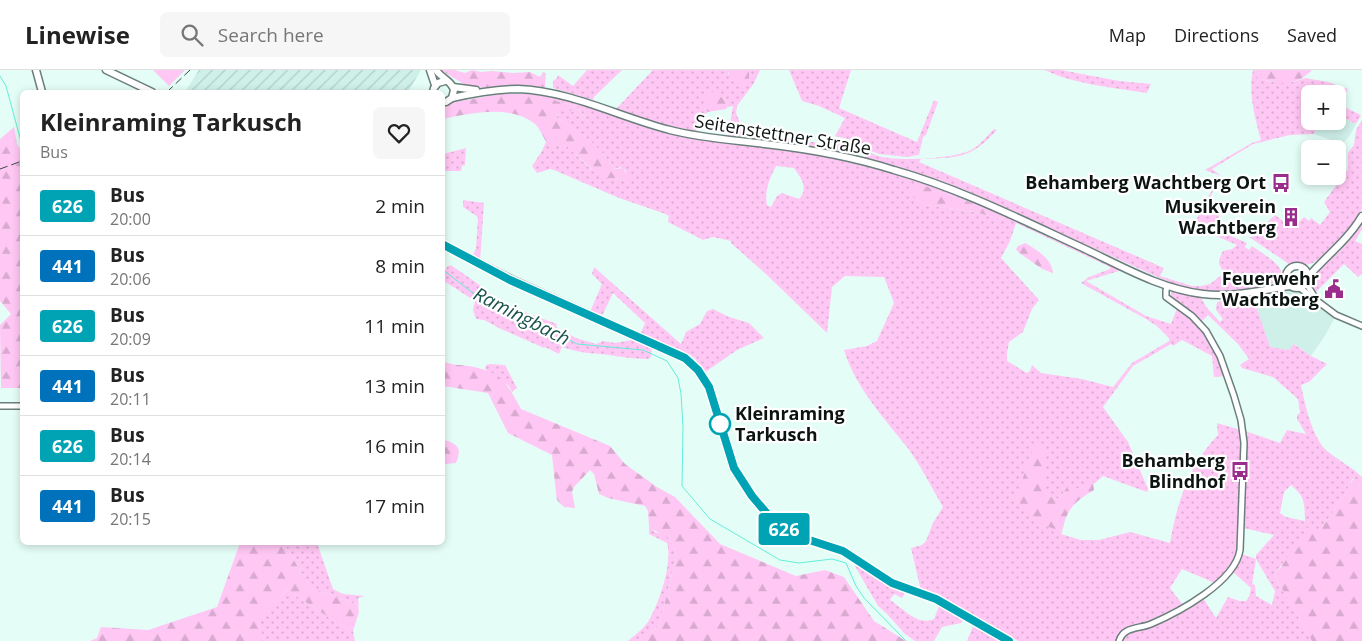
<!DOCTYPE html>
<meta charset="utf-8">
<style>
:root{--surface:#fff;--page:#f6f6f6;--text:#222;--muted:#767676;--line:#e0e0e0}
body{margin:0;font-family:"Open Sans",sans-serif;background:var(--page);color:var(--text);height:100vh;display:flex;flex-direction:column;font-size:19px;white-space:nowrap}
*{box-sizing:border-box;margin:0}
p{font-size:16px;color:var(--muted)}
.icon{flex:none;width:28px;height:28px;fill:none;stroke:currentColor;stroke-width:2;stroke-linecap:round;stroke-linejoin:round}
.map{position:relative;flex:1;overflow:hidden}
.drawer{position:absolute;left:20px;top:20px;width:425px;height:455px;display:flex;flex-direction:column;background:var(--surface);border-radius:8px;box-shadow:0 2px 8px #0003}
.drawer>*{flex:none}
.badge{padding:0 10px;border-radius:4px;font-size:18px;line-height:32px}
.controls{position:absolute;left:1301px;top:15px;display:grid;gap:10px}
.controls a{display:grid;place-items:center;width:45px;height:45px;border-radius:8px;background:var(--surface);box-shadow:0 2px 8px #0003;font-size:25px}
.map>.badge{position:absolute;translate:-50% -50%;box-shadow:0 0 0 2px #fff}
.round{display:grid;place-items:center;flex:none;width:52px;height:52px;border-radius:8px;background:var(--page)}
.head{display:flex;align-items:center;justify-content:space-between;height:85px;padding:0 20px}
h1{font-size:24px;font-weight:700;line-height:38px}
ul{padding:0;list-style:none}
li{display:flex;align-items:center;gap:15px;height:60px;padding:0 20px;border-top:1px solid var(--line)}
li div{flex:1}
li b{display:block;font-size:19px}
li em{font-style:normal}
li .badge{min-width:55px;font-weight:700;text-align:center}
header{display:flex;align-items:center;gap:30px;box-sizing:border-box;height:70px;padding:0 25px;background:var(--surface);border-bottom:1px solid var(--line)}
header strong{font-size:24px}
nav{display:flex;gap:28px;margin-inline-start:auto;font-size:18px}
.search{width:350px;height:45px;background:var(--page);display:flex;align-items:center;gap:12px;box-sizing:border-box;padding:0 18px;border-radius:8px;color:var(--muted);font-size:19px}
.map>svg:first-child{display:block}
.built{fill:#cff0e9}
.industrial{fill:url(#industrial-furrows)}
.green{fill:url(#green-dots);fill-rule:evenodd}
.forest{fill:url(#forest-firs)}
.pitch{fill:#ffc7f4}
.lines{fill:none;stroke-linecap:round;stroke-linejoin:round}
.stream{stroke:#62efd8;stroke-width:1}
.minor-casing{stroke:#6a7f7b;stroke-width:8}
.major-casing{stroke:#6a7f7b;stroke-width:9}
.minor{stroke:#fff;stroke-width:5}
.major{stroke:#fff;stroke-width:6}
.rail{stroke:#3c4845;stroke-width:1;stroke-dasharray:8 4;stroke-linecap:butt}
.line-casing{stroke:#fff;stroke-width:11}
.line{stroke:#00a3b4;stroke-width:8}
.stop-dot{fill:#fff;stroke:#00a3b4;stroke-width:2.5}
.labels{text-anchor:middle;stroke-width:4.5;stroke-linejoin:round;paint-order:stroke}
.street-label{font-size:18px;fill:#0c1412;stroke:#fff}
.poi-label{font-size:18px;font-weight:bold;fill:#0c1412;stroke:#fff;text-anchor:end}
.stop-label{font-size:18px;font-weight:bold;fill:#0c1412;stroke:#fff;text-anchor:start}
.water-label{font-size:19px;font-style:italic;fill:#17534a;stroke:#fff}
</style>
<header>
<strong>Linewise</strong>
<div class="search"><svg class="icon" aria-label="search" viewBox="0 0 24 24"><circle cx="10" cy="10" r="6"/><path d="M15 15l6 6"/></svg>Search here</div>
<nav><a>Map</a><a>Directions</a><a>Saved</a></nav>
</header>
<div class="map">
<svg width="1362" height="571" viewBox="0 0 1362 571">
<defs>
<pattern id="industrial-furrows" width="10" height="10" patternUnits="userSpaceOnUse" patternTransform="scale(1.25)"><rect width="10" height="10" fill="#cff0e9"/><path d="M-1 1l2-2M0 10L10 0M9 11l2-2" fill="none" stroke="#b1cdc7"/></pattern>
<pattern id="green-dots" width="8" height="8" patternUnits="userSpaceOnUse" patternTransform="scale(1.25)"><rect width="8" height="8" fill="#ffc7f4"/><path d="M2 2h.1M6 6h.1" fill="none" stroke="#d9aad0" stroke-width="1.8" stroke-linecap="round"/></pattern>
<pattern id="forest-firs" width="22" height="20" patternUnits="userSpaceOnUse" patternTransform="scale(1.25)"><rect width="22" height="20" fill="#ffc7f4"/><path d="M5 1l3.5 6h-7zM16 11l3.5 6h-7z" fill="#d9aad0"/></pattern>
</defs>
<rect width="100%" height="100%" fill="#e5fdf7"/>
<g class="built">
<path d="M1338 45 1356 54 1349 67 1338 78 1331 70 1314 64 1321 51H1338Z"/>
<path d="M1287 219 1302 222 1325 242 1335 247 1326 264 1311 286 1295 274 1289 280 1269 277 1256 236 1246 235 1245 228Z"/>
</g>
<path class="industrial" d="M199 0H421L408 22H185Z"/>
<g class="green">
<path d="M587 0H622L594 27 593 30 553 18V11L557 8 558 5 573 16Z"/>
<path d="M653 0H728V4L749 9V0H760L754 13 737 36 736 43 740 53 754 62 830 75 834 73 833 69 847 76 850 82 848 84 792 73 728 65 733 36 728 37C728 28 718 26 712 22L704 38 708 42 703 45 696 61 660 54 616 39Z"/>
<path d="M789 0H851L839 38 917 72 934 30 938 32 926 65 923 67 919 85 907 87 879 84 869 80 856 71 835 66 845 48 819 36 802 31Z"/>
<path d="M1045 0H1061L1119 11 1151 14 1147 23C1116 18 1072 14 1045 0Z"/>
<path d="M1253 0H1259L1258 8 1271 12H1293L1305 8 1328 12 1348 19 1340 35 1361 45 1356 54 1338 45V24H1310V51H1321L1314 64 1290 65 1253 74 1212 99 1221 106 1205 100 1252 73 1261 70C1255 48 1248 24 1253 0Z"/>
<path d="M549 27C594 34 635 57 679 66 720 74 762 76 803 83 872 95 931 113 994 141L937 120 908 124 925 135 975 142 1001 149 1004 147 1002 144 1120 199 1119 201 1086 211 1146 246 1171 254 1177 238 1178 237C1202 254 1215 279 1226 306L1214 307 1212 286 1182 270 1173 276 1171 274 1133 296 1103 337 1128 372 1148 419 1147 422 1103 406 1094 414 1093 412 1077 420 1067 417 1062 425 1057 429 1049 426 1044 421 1043 399 1016 428 1059 461 1063 459 1061 464 1081 470H1099L1130 462 1170 473C1177 433 1189 395 1218 365L1217 353 1241 360 1238 482 1227 501 1215 513 1182 499 1170 518 1183 535C1173 540 1163 547 1152 552 1138 557 1122 554 1116 571H1018L938 525 921 521 911 478 922 475 926 471 933 453 943 437C932 418 921 396 907 377 883 347 856 318 844 280L867 276 877 271 894 233 884 207 845 206 832 217 827 263 767 205 731 173V171L713 167 703 170 668 152 669 146 663 143 619 128 554 100 550 99 537 103 532 96 542 81 546 72 568 77 591 99 608 108H615L623 110 628 114 625 100 620 97 614 99C601 76 578 61 556 47L558 37C569 38 576 43 584 50L585 47 576 36 556 31ZM776 96 794 98C801 108 809 118 799 129L782 123 777 126 771 137 767 135C764 120 770 108 776 96ZM1016 153 1110 197V199L1089 207 1081 213 1146 249 1157 256 1169 268V271L1132 293 1113 317 1082 309 1041 303 1032 295 1030 301 1027 303 1007 291V283L1009 272 1023 262 1032 239 1039 230 1001 188 1010 171Z"/>
<path d="M1362 50V139L1349 160 1333 178 1313 193 1306 195 1289 194 1249 167H1252L1275 145 1293 158 1304 147 1309 151 1311 148 1320 155 1330 142 1324 132 1348 99V83L1354 75 1356 60Z"/>
<path d="M994 59 997 60C969 90 959 87 921 89L919 92 1164 198 1160 206 1192 216H1201L1210 214 1224 203C1218 192 1217 193 1223 181L1232 179 1237 175 1193 156 1213 118 1214 119 1208 132 1223 139 1213 158 1247 173 1245 177 1249 180 1252 176C1259 181 1279 193 1281 201 1286 223 1212 222 1200 220 1191 219 1182 216 1173 214L967 121 939 110 865 88 854 76C861 76 872 85 882 87 901 91 954 89 971 80 980 75 987 66 994 59Z"/>
<path d="M466 78 465 95 462 96 461 101H443V84Z"/>
<path d="M463 130 484 133 480 192 473 185 476 178 478 147 463 137Z"/>
<path d="M1362 153V159L1355 171 1362 174V204L1358 207 1344 194 1315 223 1311 216 1312 205 1341 180Z"/>
<path d="M451 195 481 216 501 233 557 254 556 257 576 268 596 274 603 271 615 273 632 270 634 267 652 276 651 287 648 289C632 289 617 286 601 284 585 283 578 282 562 277L559 284 545 277 544 278 501 259 484 250 476 249 473 240 475 231 444 211 443 206 447 197Z"/>
<path d="M594 197 681 274 686 262 700 254 707 241 713 239 729 247 749 253 764 268 737 280 704 303 695 288 679 279 640 265 645 253 613 223 601 248 590 242 602 214 592 204Z"/>
<path d="M1172 222 1201 228 1207 238 1220 252 1223 249 1216 240 1217 232 1221 231 1256 236 1270 277 1289 280 1294 274 1311 286 1327 294 1309 312 1301 315C1305 335 1312 367 1327 381 1338 390 1352 397 1362 407 1352 405 1349 413 1347 422L1321 459 1305 465 1276 502V508L1312 571H1123L1129 562 1149 558 1203 528 1216 548 1228 527 1240 531H1246L1249 527 1251 518 1233 502 1242 484 1256 489V485L1274 465 1243 458 1245 361 1280 373 1287 360 1306 364 1297 349V345L1300 343 1298 329 1273 307 1242 298 1240 295 1249 289 1238 274 1208 245 1201 252 1193 244 1172 228 1170 226ZM1291 415C1306 428 1304 432 1305 451L1286 447 1280 443 1284 422ZM1256 489 1275 521 1272 535 1256 526 1255 515 1252 514Z"/>
<path d="M490 294 505 295 517 318 512 322 509 316 485 299 486 295Z"/>
<path d="M649 455 655 462 666 465 670 469 677 484 659 556 638 571H628C635 565 642 560 648 552 659 534 673 493 667 473L649 464Z"/>
<path d="M292 473H317L333 519 343 524 365 526 358 528 359 538 358 535 310 517 286 477Z"/>
<path d="M823 476 834 479 906 521 902 528 894 524 890 530C904 539 917 556 934 549L940 534 964 548 961 553 942 557 934 571H915L905 564 886 543 878 536 852 491 841 485 820 477Z"/>
<path d="M287 520 350 561H353L355 571H264L257 549Z"/>
<path d="M974 554 1003 571H967Z"/>
</g>
<g class="forest">
<path d="M441 0H454L465 3 472 0 481 2 492 1 513 3 530 2 540 7 543 2 546 3 545 17 515 16 470 18Z"/>
<path d="M728 0H749V9L746 15C735 16 729 11 728 0Z"/>
<path d="M1259 0H1312C1296 17 1278 14 1257 8Z"/>
<path d="M709 22C717 23 728 29 728 37L726 39 708 42 704 38 703 26Z"/>
<path d="M501 24H530L549 27 556 31 576 36 586 49 584 50C576 43 569 38 558 38L556 47C578 61 601 76 614 99L623 98 626 104 633 109 631 113 628 114 623 110 615 108H608L596 103 568 77 548 74C543 68 541 60 535 54 509 34 471 43 443 49L442 34Z"/>
<path d="M14 57 17 74 22 82V318H1L0 255 11 244 0 231V69Z"/>
<path d="M914 114 937 120 994 141 1004 147 1001 149 975 142 925 135 908 124 910 116Z"/>
<path d="M1025 173C1036 179 1052 189 1053 203L1042 199 1018 182 1016 179 1018 176Z"/>
<path d="M443 291C450 295 461 295 469 296 503 302 506 312 521 339L610 376 625 394 657 417 675 427 720 474 796 506 825 500 844 507 874 551 906 571H638L659 556 677 484 670 469 652 459 649 455 648 441 645 436 608 428 599 424 594 404 590 400 574 417 572 422 575 438 564 437 557 430 556 423 552 385 508 363 488 323 443 316V319Z"/>
<path d="M442 366 444 370C459 374 462 379 456 393L445 394 443 397Z"/>
<path d="M1035 373 1044 375V421L1049 426 1057 429 1062 425 1067 417C1079 418 1080 422 1089 411L1093 412 1094 420C1076 431 1067 438 1063 459L1059 461C1037 452 1030 448 1016 428Z"/>
<path d="M1357 406 1362 407V571H1312L1276 508V502L1281 497 1300 468 1305 465 1304 461 1306 458 1314 456 1319 460 1321 459 1347 422 1349 414Z"/>
<path d="M240 473H292L286 477 310 517 358 535 359 542 353 561H350L287 520 257 549 264 571H90L97 568 101 557 148 560 217 537Z"/>
</g>
<path class="pitch" d="M153 0H185L169 16Z"/>
<g class="lines">
<g class="stream">
<path d="M0 6 6 16 22 75"/>
<path d="M442 199 474 224 504 241 533 251 577 274 643 280 667 291 678 308 681 324 683 357 682 416 710 449 780 490 799 493 832 489 846 493 856 516 864 528 906 571"/>
</g>
<g class="minor-casing">
<g id="minor">
<path d="M1306 213 1314 226"/>
<path d="M1300 218 1336 245 1362 256"/>
<path d="M0 336H22"/>
<path d="M1119 571C1124 556 1139 559 1151 554 1179 542 1235 512 1240 480L1244 373 1241 350 1234 326 1220 286 1206 261 1192 246 1166 227V221L1167 216"/>
</g>
</g>
<g class="major-casing">
<g id="major">
<path d="M36 0 42 22"/>
<path d="M106 0 152 22"/>
<path d="M430 0 435 15"/>
<path d="M436 0C441 8 452 11 454 20L452 28 446 32H442"/>
<path d="M453 17 476 20"/>
<path d="M433 22 434 18 438 13 445 11"/>
<path d="M452 28C474 23 495 19 518 19 571 21 619 47 670 60 701 68 733 70 765 74 809 79 853 87 894 100 961 119 1022 150 1085 179 1123 197 1161 219 1203 224 1233 228 1261 220 1290 216"/>
<path d="M442 174 511 209 685 288 698 300 709 317 734 398 752 426 775 453 797 466 843 481 892 513 936 529 1009 571"/>
<circle cx="1297" cy="207" r="11"/>
<path d="M1308 207C1326 186 1348 170 1362 146"/>
</g>
</g>
<use href="#minor" class="minor"/>
<use href="#major" class="major"/>
<g class="rail">
<path d="M167 22 190 0"/>
<path d="M0 99 22 91"/>
</g>
</g>
<g class="lines">
<g class="line-casing">
<path id="line" d="M442 174 510 210 685 288 698 300 709 317 734 398 752 426 775 453 797 466 843 481 892 513 936 529 1009 571"/>
</g>
<use href="#line" class="line"/>
</g>
<defs>
<g id="bus-bare" transform="scale(1.5)"><path d="M-5-6H5V4H4V6H2V4H-2V6H-4V4H-5ZM-3.5-4V0h7V-4ZM-3.5 1.2v1.5H-2V1.2ZM2 1.2v1.5H3.5V1.2Z" fill="#9a2c8c" stroke="#fff" stroke-width="2.5" paint-order="stroke"/></g>
<g id="building-bare" transform="scale(1.5)"><path d="M-4-6H4V6H1V3H-1V6H-4ZM-2.5-4.3h1.7v1.8h-1.7ZM.8-4.3h1.7v1.8H.8ZM-2.5-1h1.7V.8h-1.7ZM.8-1h1.7V.8H.8Z" fill="#9a2c8c" stroke="#fff" stroke-width="2.5" paint-order="stroke"/></g>
<g id="civic-bare" transform="scale(1.5)"><path d="M-.6-6.5H3V-4.5H.6V-3L4-1V1h2V6H-6V1h2V-1L-.6-3ZM-1.2 2.5V6h2.4V2.5Z" fill="#9a2c8c" stroke="#fff" stroke-width="2.5" paint-order="stroke"/></g>
</defs>
<g fill-rule="evenodd">
<use href="#bus-bare" x="1281" y="113"/>
<use href="#building-bare" x="1291" y="147"/>
<use href="#civic-bare" x="1334" y="219"/>
<use href="#bus-bare" x="1240" y="401"/>
</g>
<circle class="stop-dot" cx="720" cy="354" r="10"/>
<g class="labels">
<g class="street-label">
<text transform="translate(783 65) rotate(9)" y="6">Seitenstettner Straße</text>
</g>
<g class="poi-label">
<text x="1266" y="119">Behamberg Wachtberg Ort</text>
<text x="1276" y="143">Musikverein<tspan x="1276" dy="21">Wachtberg</tspan></text>
<text x="1319" y="215">Feuerwehr<tspan x="1319" dy="21">Wachtberg</tspan></text>
<text x="1225" y="397">Behamberg<tspan x="1225" dy="21">Blindhof</tspan></text>
</g>
<g class="stop-label">
<text x="735" y="350">Kleinraming<tspan x="735" dy="21">Tarkusch</tspan></text>
</g>
<g class="water-label">
<text transform="translate(522 246) rotate(27)" y="7">Ramingbach</text>
</g>
</g>
</svg>
<div class="controls">
<a>+</a>
<a>−</a>
</div>
<b class="badge" style="left:784px;top:459px;background:#00a3b4;color:#fff">626</b>
<section class="drawer">
<div class="head"><div><h1>Kleinraming Tarkusch</h1><p>Bus</p></div><a class="round"><svg class="icon" aria-label="heart" viewBox="0 0 24 24"><path d="M12 20l-8-8c-3-5 5-10 8-4 3-6 11-1 8 4z"/></svg></a></div>
<ul>
<li><span class="badge" style="background:#00a3b4;color:#fff">626</span><div><b>Bus</b><p>20:00</p></div><em>2 min</em></li>
<li><span class="badge" style="background:#0072bc;color:#fff">441</span><div><b>Bus</b><p>20:06</p></div><em>8 min</em></li>
<li><span class="badge" style="background:#00a3b4;color:#fff">626</span><div><b>Bus</b><p>20:09</p></div><em>11 min</em></li>
<li><span class="badge" style="background:#0072bc;color:#fff">441</span><div><b>Bus</b><p>20:11</p></div><em>13 min</em></li>
<li><span class="badge" style="background:#00a3b4;color:#fff">626</span><div><b>Bus</b><p>20:14</p></div><em>16 min</em></li>
<li><span class="badge" style="background:#0072bc;color:#fff">441</span><div><b>Bus</b><p>20:15</p></div><em>17 min</em></li>
</ul>
</section>
</div>
